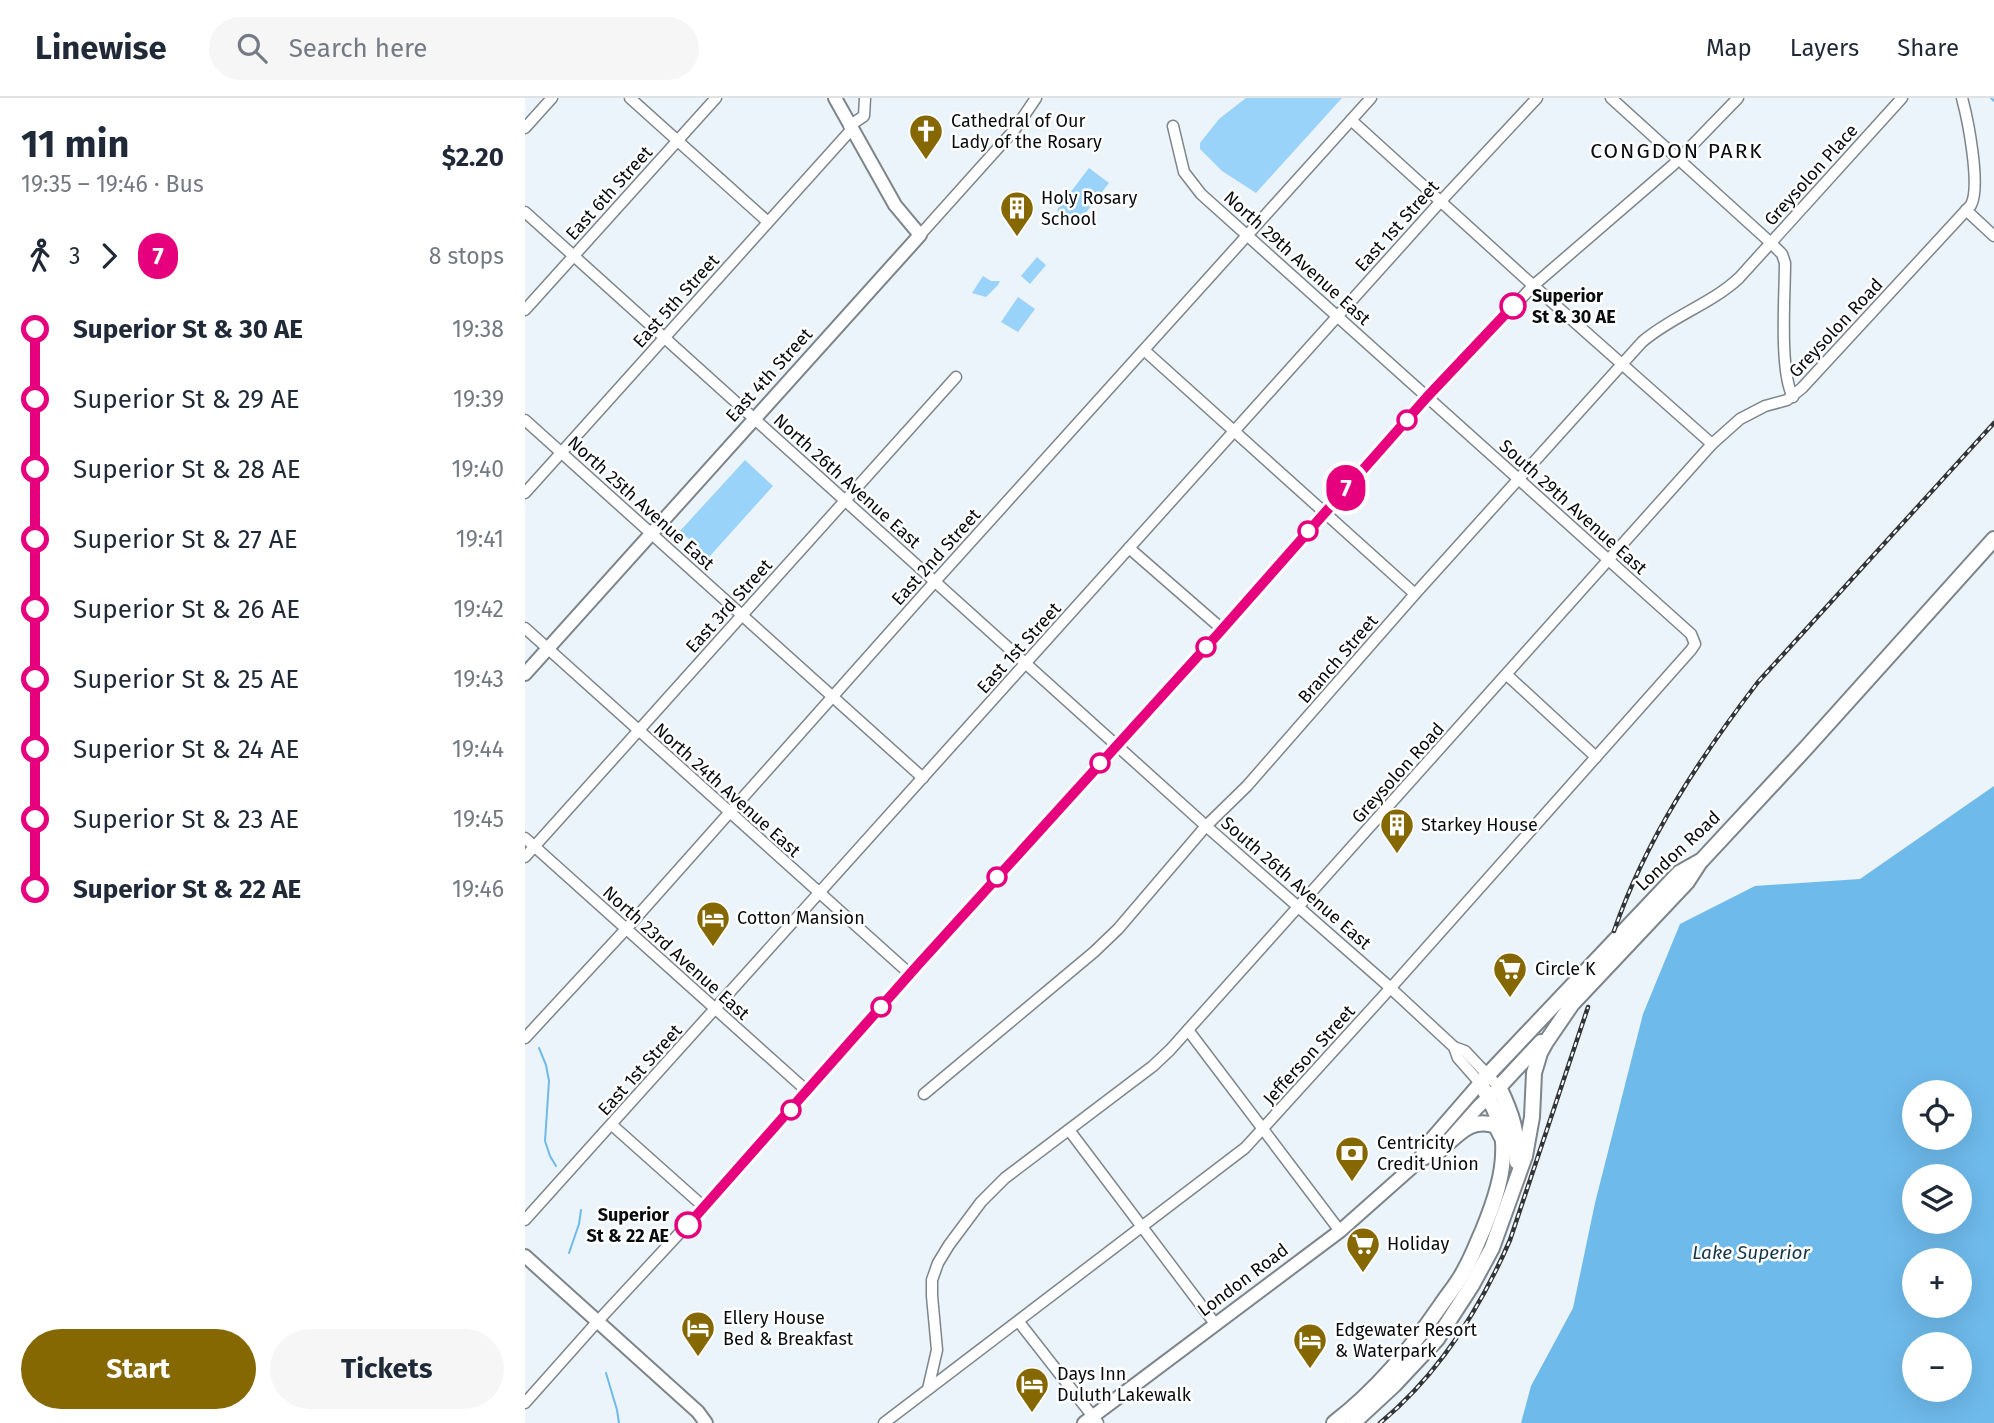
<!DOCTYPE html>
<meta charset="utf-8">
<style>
:root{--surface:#fff;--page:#f6f6f7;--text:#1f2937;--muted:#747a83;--line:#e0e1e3;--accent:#866803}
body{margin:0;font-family:"Fira Sans",sans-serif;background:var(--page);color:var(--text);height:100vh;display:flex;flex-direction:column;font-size:26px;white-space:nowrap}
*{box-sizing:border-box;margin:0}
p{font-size:23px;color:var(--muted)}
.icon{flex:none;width:38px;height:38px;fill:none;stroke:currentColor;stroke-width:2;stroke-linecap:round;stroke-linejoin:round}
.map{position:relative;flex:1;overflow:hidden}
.sheet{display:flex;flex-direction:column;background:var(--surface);width:525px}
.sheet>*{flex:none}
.badge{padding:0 14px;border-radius:23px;font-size:24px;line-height:46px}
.buttons{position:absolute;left:1377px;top:982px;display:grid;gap:14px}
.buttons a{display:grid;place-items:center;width:70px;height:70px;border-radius:50%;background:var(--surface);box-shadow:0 7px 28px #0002;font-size:35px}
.map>.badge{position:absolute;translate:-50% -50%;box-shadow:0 0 0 4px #fff}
.legs{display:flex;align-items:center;gap:10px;height:77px;padding:0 21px;font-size:23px}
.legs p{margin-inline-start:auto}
.overview{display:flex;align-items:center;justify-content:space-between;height:119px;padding:0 21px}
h1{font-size:38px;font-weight:700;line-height:52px}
.action{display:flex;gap:14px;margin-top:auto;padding:14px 21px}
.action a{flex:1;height:80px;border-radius:42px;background:var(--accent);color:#fff;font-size:28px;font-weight:700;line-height:80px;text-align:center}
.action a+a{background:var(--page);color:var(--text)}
ul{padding:0 21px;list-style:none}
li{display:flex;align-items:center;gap:24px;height:70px;font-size:26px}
li i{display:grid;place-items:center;width:10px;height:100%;margin:0 9px;background:currentColor}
li i::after{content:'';width:18px;height:18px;margin:-9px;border:5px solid;border-radius:50%;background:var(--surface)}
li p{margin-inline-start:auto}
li:first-child i{background:linear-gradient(#0000 50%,currentColor 0)}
li:last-child i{background:linear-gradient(currentColor 50%,#0000 0)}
header{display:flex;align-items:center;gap:42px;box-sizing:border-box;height:98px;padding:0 35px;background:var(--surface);border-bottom:2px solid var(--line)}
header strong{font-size:33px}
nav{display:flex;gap:38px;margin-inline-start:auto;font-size:24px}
.search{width:490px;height:63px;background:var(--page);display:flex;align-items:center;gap:18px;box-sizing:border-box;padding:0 24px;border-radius:38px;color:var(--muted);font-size:26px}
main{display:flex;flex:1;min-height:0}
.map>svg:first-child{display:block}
.green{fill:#99d3fa}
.water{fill:#6ebaeb;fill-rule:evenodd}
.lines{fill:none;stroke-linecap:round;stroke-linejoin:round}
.stream{stroke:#6ebaeb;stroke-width:2}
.minor-casing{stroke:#7d858b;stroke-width:13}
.major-casing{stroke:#7d858b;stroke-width:16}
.highway-casing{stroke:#7d858b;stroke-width:18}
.minor{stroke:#fff;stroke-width:10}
.major{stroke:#fff;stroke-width:12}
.highway{stroke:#fff;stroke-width:14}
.rail-casing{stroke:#313538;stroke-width:4.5}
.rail{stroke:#fff;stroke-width:2;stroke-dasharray:5;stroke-linecap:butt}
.line-1-casing{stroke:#fff;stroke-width:16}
.line-1{stroke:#e6007e;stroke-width:10}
.stop-1-dot{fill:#fff;stroke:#e6007e;stroke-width:3.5}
.labels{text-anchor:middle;stroke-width:5;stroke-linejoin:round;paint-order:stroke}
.poi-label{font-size:18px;fill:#090c0e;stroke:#fff;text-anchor:start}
.street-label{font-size:18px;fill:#090c0e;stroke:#fff}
.stop-label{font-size:18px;font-weight:bold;fill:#090c0e;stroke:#fff;text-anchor:start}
.water-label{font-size:19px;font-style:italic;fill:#14364b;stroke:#fff}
.quarter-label{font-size:21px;letter-spacing:2px;fill:#090c0e;stroke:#fff}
</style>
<header>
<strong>Linewise</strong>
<div class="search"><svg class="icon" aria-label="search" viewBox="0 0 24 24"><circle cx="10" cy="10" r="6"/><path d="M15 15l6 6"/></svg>Search here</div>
<nav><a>Map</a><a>Layers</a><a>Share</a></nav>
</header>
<main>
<section class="sheet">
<div class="overview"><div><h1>11 min</h1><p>19:35 – 19:46 · Bus</p></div><b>$2.20</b></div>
<div class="legs"><svg class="icon" aria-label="walk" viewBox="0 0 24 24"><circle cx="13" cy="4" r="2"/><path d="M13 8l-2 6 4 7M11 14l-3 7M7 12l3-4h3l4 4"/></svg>3<svg class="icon" aria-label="forward" viewBox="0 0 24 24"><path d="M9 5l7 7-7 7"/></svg><b class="badge" style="background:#e6007e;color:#fff">7</b><p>8 stops</p></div>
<ul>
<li><i style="color:#e6007e"></i><b>Superior St &amp; 30 AE</b><p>19:38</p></li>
<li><i style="color:#e6007e"></i><span>Superior St &amp; 29 AE</span><p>19:39</p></li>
<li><i style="color:#e6007e"></i><span>Superior St &amp; 28 AE</span><p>19:40</p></li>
<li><i style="color:#e6007e"></i><span>Superior St &amp; 27 AE</span><p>19:41</p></li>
<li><i style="color:#e6007e"></i><span>Superior St &amp; 26 AE</span><p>19:42</p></li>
<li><i style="color:#e6007e"></i><span>Superior St &amp; 25 AE</span><p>19:43</p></li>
<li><i style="color:#e6007e"></i><span>Superior St &amp; 24 AE</span><p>19:44</p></li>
<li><i style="color:#e6007e"></i><span>Superior St &amp; 23 AE</span><p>19:45</p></li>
<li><i style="color:#e6007e"></i><b>Superior St &amp; 22 AE</b><p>19:46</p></li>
</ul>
<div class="action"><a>Start</a><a>Tickets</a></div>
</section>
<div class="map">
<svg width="1469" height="1325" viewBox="0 0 1469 1325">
<rect width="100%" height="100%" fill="#ebf4fa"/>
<g class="green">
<path d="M721 0H817L731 95 697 73 675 51V45L694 21Z"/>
<path d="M564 70 584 85 551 127 532 112Z"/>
<path d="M512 159 521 167 505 186 496 178Z"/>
<path d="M458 178 466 183H475L473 187 461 199 447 195Z"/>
<path d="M493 199 510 211 493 234 476 224Z"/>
<path d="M220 362 248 388 184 459 155 433Z"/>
</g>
<path class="water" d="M1469 688V1325H996L1006 1288 1048 1210 1070 1105 1118 916 1155 826 1230 788 1335 781ZM1390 994H1435V1040H1390ZM1390 1078H1435V1124H1390ZM1390 1162H1435V1208H1390ZM1390 1246H1435V1292H1390Z"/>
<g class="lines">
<g class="stream">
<path d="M1466 0 1469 3"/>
<path d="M14 950 21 967 24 983 20 1043 25 1058 31 1068"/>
<path d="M44 1155 54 1126 56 1112"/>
<path d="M81 1275 92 1312 94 1325"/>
</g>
<g class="minor-casing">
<g id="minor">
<path d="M105 0 243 124"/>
<path d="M1086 0 1246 145 1257 156 1260 165C1260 197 1254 273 1268 299"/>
<path d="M826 22 1001 181 1187 346"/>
<path d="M324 28 339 18 340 0"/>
<path d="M0 30 27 0"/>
<path d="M1441 112 1469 138"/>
<path d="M0 114 681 728 860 885 929 949 940 953 974 989"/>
<path d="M395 137 490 31 511 0"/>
<path d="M0 212 191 0"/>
<path d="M619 252 890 496"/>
<path d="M0 322 398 680"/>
<path d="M0 395 326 32"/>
<path d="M604 450 697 531"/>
<path d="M0 530 385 876"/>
<path d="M982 577 1071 659"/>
<path d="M0 740 282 993"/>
<path d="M0 759 431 279"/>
<path d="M663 932 815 1133"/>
<path d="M0 940 101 831 414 479 846 0"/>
<path d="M929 949 933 960 955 985"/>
<path d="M399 996 569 854 593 831 681 728 722 688 890 496 1117 244C1147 218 1185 207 1214 180L1377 0"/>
<path d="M87 1027 179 1109"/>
<path d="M544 1032 691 1227"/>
<path d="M0 1122 916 103 1012 0"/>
<path d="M494 1224 573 1325"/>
<path d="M403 1291 412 1252 407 1198V1182L413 1165 424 1147 456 1104 480 1080 628 968 645 952 1187 346 1215 321 1240 308 1262 302 1277 290 1446 107C1456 88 1443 22 1437 0"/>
<path d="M0 1305 72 1224 176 1112 392 868 693 536 906 295 1009 187 1148 67 1213 0"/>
<path d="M359 1325 720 1050 871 884 1166 552 1170 546 1166 536 676 96 659 74 648 28"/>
</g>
</g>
<g class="major-casing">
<g id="major">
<path d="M0 576 395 137 370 107 310 0"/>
<path d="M894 1063 903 1045 955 985"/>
<path d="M0 1158 173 1314 181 1325"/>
<path d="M559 1325 815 1133 894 1063 914 1053 953 1009 969 994"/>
</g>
</g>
<g class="highway-casing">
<g id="highway">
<path d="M914 1053C932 1038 946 1018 971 1028L976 1038"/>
<path d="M992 1064C993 1034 987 1016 974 989L1016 944"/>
<path d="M809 1325C852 1292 885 1252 916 1207 924 1195 934 1184 940 1171 947 1159 952 1145 958 1132 969 1105 980 1074 978 1044 976 1022 966 1003 955 985L1154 775 1177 762 1281 650 1469 441"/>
<path d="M828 1325 869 1287 912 1241 947 1187 967 1150 1000 1058 1007 1019 1009 975 1015 955 1021 944 1047 906 1162 784 1175 764"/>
</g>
</g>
<use href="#minor" class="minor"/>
<use href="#major" class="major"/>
<use href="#highway" class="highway"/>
<g class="rail-casing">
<g id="rail">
<path d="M1089 833C1121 741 1174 661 1233 584L1469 325"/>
<path d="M855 1325C913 1277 955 1211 985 1142L1063 909"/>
</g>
</g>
<use href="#rail" class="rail"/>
</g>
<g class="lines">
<g class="line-1-casing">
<path id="line-1" d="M163 1127 392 868 693 536 902 299 988 208"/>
</g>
<use href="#line-1" class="line-1"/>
</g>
<defs>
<g id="church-pin" transform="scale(1.75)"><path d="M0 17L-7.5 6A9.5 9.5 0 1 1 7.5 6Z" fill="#866803" stroke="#fff"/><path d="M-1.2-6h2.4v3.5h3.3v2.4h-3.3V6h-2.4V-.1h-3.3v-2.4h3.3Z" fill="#fff"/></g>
<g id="building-pin" transform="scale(1.75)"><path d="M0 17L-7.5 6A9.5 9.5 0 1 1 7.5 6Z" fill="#866803" stroke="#fff"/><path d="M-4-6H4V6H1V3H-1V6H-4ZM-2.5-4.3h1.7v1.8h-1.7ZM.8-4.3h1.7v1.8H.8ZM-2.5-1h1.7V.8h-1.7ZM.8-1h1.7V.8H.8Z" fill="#fff"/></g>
<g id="hotel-pin" transform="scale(1.75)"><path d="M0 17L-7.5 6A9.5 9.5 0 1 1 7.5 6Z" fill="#866803" stroke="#fff"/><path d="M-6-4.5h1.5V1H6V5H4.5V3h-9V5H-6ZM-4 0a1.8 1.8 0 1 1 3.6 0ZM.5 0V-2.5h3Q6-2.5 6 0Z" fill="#fff"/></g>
<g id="supermarket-pin" transform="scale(1.75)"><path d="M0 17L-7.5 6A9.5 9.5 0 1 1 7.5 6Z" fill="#866803" stroke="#fff"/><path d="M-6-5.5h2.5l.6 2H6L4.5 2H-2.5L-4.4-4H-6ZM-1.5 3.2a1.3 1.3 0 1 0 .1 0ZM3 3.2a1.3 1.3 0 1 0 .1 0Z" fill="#fff"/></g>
<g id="bank-pin" transform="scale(1.75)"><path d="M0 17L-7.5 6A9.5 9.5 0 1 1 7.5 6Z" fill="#866803" stroke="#fff"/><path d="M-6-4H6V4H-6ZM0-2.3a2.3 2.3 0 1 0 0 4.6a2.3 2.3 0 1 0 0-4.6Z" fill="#fff"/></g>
</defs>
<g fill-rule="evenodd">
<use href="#church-pin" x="401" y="33"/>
<use href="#building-pin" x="492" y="110"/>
<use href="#building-pin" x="872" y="727"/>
<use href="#hotel-pin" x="188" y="820"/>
<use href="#supermarket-pin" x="985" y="871"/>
<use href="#bank-pin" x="827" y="1055"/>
<use href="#supermarket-pin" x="838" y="1146"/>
<use href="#hotel-pin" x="173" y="1230"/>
<use href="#hotel-pin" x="785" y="1242"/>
<use href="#hotel-pin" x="507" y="1286"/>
</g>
<g class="stop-1-dot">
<circle cx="988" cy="208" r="12"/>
<circle cx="882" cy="322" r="9"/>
<circle cx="783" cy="433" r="9"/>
<circle cx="681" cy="549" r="9"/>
<circle cx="575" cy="665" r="9"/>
<circle cx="472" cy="779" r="9"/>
<circle cx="356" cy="909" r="9"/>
<circle cx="266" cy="1012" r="9"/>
<circle cx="163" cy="1127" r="12"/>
</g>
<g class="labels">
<g class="poi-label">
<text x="426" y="29">Cathedral of Our<tspan x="426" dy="21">Lady of the Rosary</tspan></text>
<text x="516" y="106">Holy Rosary<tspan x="516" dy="21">School</tspan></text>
<text x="896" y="733">Starkey House</text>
<text x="212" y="826">Cotton Mansion</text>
<text x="1010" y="877">Circle K</text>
<text x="852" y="1051">Centricity<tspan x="852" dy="21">Credit Union</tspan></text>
<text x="862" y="1152">Holiday</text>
<text x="198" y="1226">Ellery House<tspan x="198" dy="21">Bed &amp; Breakfast</tspan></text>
<text x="810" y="1238">Edgewater Resort<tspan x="810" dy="21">&amp; Waterpark</tspan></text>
<text x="532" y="1282">Days Inn<tspan x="532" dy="21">Duluth Lakewalk</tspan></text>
</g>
<g class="street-label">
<text transform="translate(1286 77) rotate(-48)" y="6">Greysolon Place</text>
<text transform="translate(84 95) rotate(-48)" y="6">East 6th Street</text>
<text transform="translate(872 128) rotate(-48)" y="6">East 1st Street</text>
<text transform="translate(772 160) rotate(42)" y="6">North 29th Avenue East</text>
<text transform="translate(151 203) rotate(-48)" y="6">East 5th Street</text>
<text transform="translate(1311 230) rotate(-47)" y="6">Greysolon Road</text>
<text transform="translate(244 277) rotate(-48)" y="6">East 4th Street</text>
<text transform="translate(322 383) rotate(42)" y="6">North 26th Avenue East</text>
<text transform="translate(116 405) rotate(42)" y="6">North 25th Avenue East</text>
<text transform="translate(1048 409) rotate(42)" y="6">South 29th Avenue East</text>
<text transform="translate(411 459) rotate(-48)" y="6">East 2nd Street</text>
<text transform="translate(204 508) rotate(-48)" y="6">East 3rd Street</text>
<text transform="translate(494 550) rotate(-48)" y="6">East 1st Street</text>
<text transform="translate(813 561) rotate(-49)" y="6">Branch Street</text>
<text transform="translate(873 675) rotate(-48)" y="6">Greysolon Road</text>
<text transform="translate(202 692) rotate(42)" y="6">North 24th Avenue East</text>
<text transform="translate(1153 753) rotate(-43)" y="6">London Road</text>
<text transform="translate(771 785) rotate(41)" y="6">South 26th Avenue East</text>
<text transform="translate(151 855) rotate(42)" y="6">North 23rd Avenue East</text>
<text transform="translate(784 957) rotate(-48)" y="6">Jefferson Street</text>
<text transform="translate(115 972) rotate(-48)" y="6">East 1st Street</text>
<text transform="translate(718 1182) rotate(-37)" y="6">London Road</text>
</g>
<g class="stop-label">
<text x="1007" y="204">Superior<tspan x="1007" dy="21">St &amp; 30 AE</tspan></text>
<text x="144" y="1123" text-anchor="end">Superior<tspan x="144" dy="21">St &amp; 22 AE</tspan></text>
</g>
<g class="water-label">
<text x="1226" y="1161">Lake Superior</text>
</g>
<g class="quarter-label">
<text x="1152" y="60">CONGDON PARK</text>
</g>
</g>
</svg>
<div class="buttons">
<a><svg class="icon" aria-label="locate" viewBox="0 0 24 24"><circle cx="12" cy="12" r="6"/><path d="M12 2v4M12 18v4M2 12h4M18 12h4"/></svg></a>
<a><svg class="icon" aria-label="layers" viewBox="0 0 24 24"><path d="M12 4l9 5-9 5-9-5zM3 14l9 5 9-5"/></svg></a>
<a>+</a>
<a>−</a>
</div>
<b class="badge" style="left:821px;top:390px;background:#e6007e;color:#fff">7</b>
</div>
</main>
